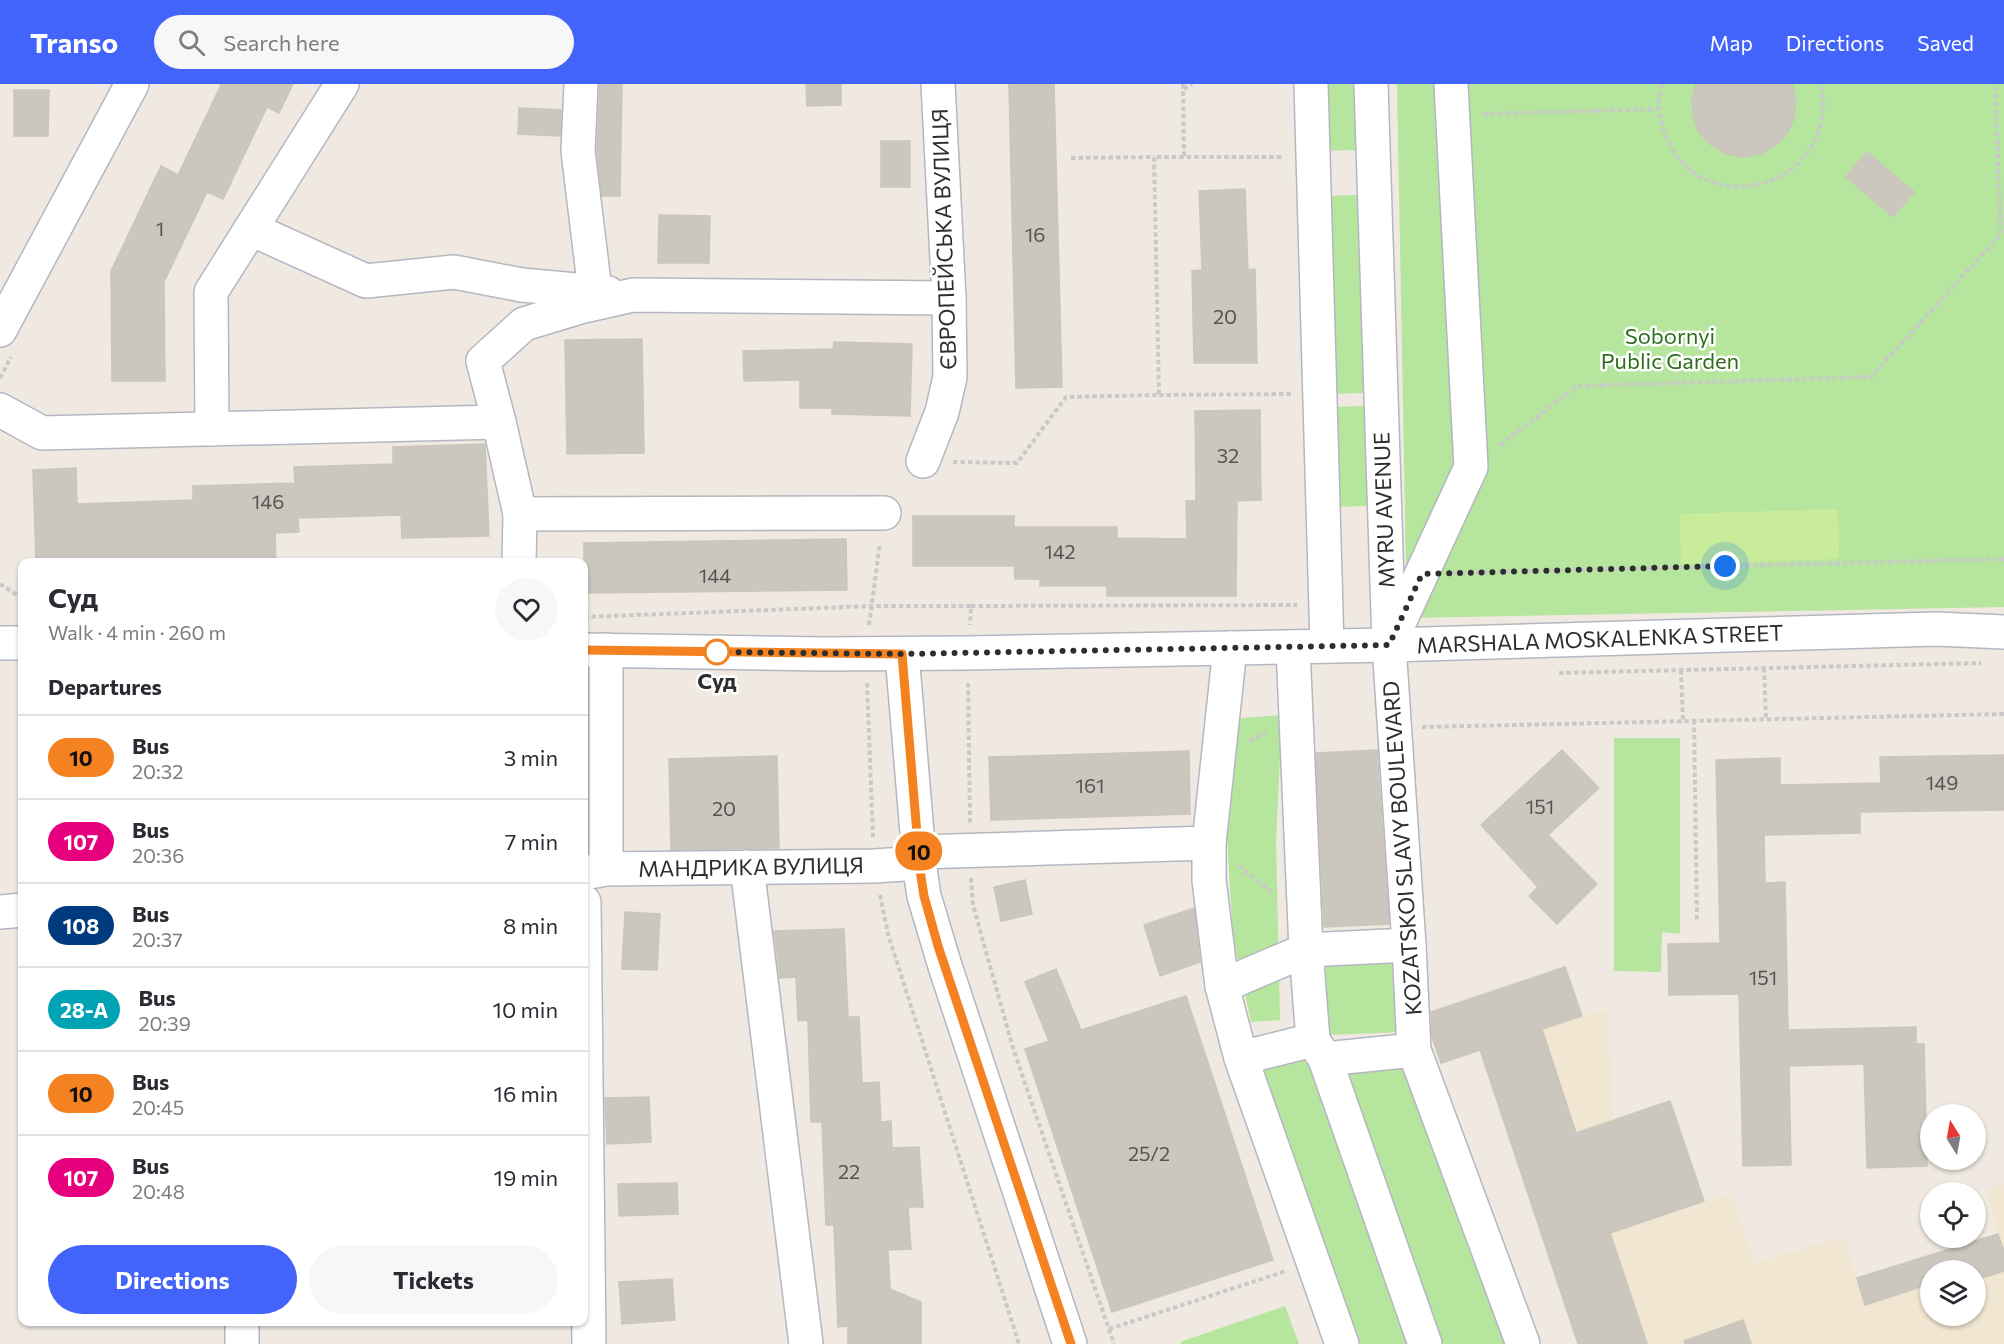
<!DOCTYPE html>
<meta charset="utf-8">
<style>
:root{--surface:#fff;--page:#f7f7f7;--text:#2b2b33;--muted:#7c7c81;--line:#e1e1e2;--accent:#4264fb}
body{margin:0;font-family:Commissioner,sans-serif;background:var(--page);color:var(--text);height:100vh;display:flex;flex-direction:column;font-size:22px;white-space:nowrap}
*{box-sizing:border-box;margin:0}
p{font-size:20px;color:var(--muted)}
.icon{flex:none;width:33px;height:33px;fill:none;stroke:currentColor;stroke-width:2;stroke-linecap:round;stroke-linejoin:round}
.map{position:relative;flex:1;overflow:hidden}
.details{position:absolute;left:18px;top:474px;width:570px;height:768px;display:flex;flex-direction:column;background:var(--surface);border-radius:12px;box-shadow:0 2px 4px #0004}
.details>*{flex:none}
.badge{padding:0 12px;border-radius:20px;font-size:21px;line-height:39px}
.needle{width:39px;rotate:349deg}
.tools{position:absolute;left:1920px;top:1020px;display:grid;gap:12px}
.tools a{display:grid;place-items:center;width:66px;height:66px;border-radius:50%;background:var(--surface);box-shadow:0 2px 4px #0004;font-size:30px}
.you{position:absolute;width:30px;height:30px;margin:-15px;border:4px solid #fff;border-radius:50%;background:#1a73e8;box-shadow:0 0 0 9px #1a73e833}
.map>.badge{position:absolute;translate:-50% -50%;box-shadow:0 0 0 3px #fff}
h2{padding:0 30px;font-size:22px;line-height:54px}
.round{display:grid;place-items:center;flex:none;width:63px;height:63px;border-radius:32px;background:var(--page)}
.head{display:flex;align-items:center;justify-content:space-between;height:102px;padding:0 30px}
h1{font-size:28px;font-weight:700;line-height:45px}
.primary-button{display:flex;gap:12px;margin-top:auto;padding:12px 30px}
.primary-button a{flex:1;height:69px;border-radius:36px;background:var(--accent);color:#fff;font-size:24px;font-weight:700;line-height:69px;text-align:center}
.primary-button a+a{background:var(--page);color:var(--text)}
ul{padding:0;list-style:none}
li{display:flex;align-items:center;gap:18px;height:84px;padding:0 30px;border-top:2px solid var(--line)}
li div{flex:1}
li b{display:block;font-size:22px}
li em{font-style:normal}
li .badge{min-width:66px;font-weight:700;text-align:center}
header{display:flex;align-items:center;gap:36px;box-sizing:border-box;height:84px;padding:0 30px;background:var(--accent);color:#fff}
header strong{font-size:28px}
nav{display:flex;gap:33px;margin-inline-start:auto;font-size:21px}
.search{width:420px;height:54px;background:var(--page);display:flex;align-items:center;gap:15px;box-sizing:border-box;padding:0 21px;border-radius:33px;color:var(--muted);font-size:22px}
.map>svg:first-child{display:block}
.education{fill:#f0e6d1;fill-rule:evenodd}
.green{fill:#b6e59e}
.pitch{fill:#c9ec9a}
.building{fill:#cbc7bf;stroke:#cbc5ba;stroke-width:1.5}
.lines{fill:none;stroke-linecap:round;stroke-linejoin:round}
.minor-casing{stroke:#b4b7c1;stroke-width:36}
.path{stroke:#c9c9c9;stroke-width:4;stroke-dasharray:4.5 3;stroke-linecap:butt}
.minor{stroke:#fff;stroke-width:33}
.line-casing{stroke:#fff;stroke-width:14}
.line{stroke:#f58220;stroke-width:9}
.walk{stroke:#2e2e2e;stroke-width:6;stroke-dasharray:0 10.8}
.stop-dot{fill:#fff;stroke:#f58220;stroke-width:3}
.labels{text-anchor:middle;stroke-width:5;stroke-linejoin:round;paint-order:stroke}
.number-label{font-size:20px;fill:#555452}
.street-label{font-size:22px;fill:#2e2e2e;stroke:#fff}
.park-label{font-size:22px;fill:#2c6e1b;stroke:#fff}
.stop-label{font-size:22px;font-weight:bold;fill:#2e2e2e;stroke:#fff}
</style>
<header>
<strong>Transo</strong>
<div class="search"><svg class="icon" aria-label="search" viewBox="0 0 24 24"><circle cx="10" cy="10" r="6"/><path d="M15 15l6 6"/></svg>Search here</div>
<nav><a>Map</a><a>Directions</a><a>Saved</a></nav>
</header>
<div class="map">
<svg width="2004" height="1260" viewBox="0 0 2004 1260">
<rect width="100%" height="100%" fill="#efe9e1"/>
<path class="education" d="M1565 883 1582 932 1607 926 1613 1036 1670 1017 1704 1117 1732 1111 1755 1179 1844 1152 1857 1194 1998 1150 1986 1104 2004 1100V1260H1578L1487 987 1512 979 1505 958 1441 979 1424 930ZM1930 1186H1976V1232H1930Z"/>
<g class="green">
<path d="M1318 0H1356L1358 66 1320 67Z"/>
<path d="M1397 0H2004V523L1407 534Z"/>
<path d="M1359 111 1365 309 1327 310 1322 112Z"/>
<path d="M1365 322 1368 422 1329 423 1326 323Z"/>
<path d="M1282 631 1276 758 1280 936 1251 938 1233 853 1227 754V635Z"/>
<path d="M1614 654H1680V850L1662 848 1661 888 1614 887Z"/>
<path d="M1401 869 1403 948 1327 951 1325 871Z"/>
<path d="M1414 966 1520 1260H1342L1241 974Z"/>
<path d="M1285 1222 1299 1260H1181L1180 1258Z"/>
</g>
<path class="pitch" d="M1838 425 1839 475 1681 480 1680 430Z"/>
<g class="building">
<path d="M219 0H293L279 29 267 23 223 115 207 108 164 198 165 297H112L111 187 161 82 178 91 221 1Z"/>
<path d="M600 0H622L620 112H602L597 66Z"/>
<path d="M806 0H841V21L807 22Z"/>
<path d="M1009 0H1054L1062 303 1016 304Z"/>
<path d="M1696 0H1792L1796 17 1794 34 1787 50 1775 62 1760 70 1743 73 1726 70 1711 61 1699 48 1693 32 1692 15Z"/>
<path d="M14 6H49L48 52H14Z"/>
<path d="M519 24 561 26 560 52 518 50Z"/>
<rect x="881" y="57" width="29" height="46"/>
<path d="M1867 68 1914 108 1893 133 1846 93Z"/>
<path d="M1245 105 1248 186 1255 185 1257 279H1194L1192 187 1202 186 1199 107Z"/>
<path d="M659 131 710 132 709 179H658Z"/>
<path d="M642 255 644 369 567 370 565 256Z"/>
<path d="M834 258 912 260 910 332 832 330V324H800V296L744 297 743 267 833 265Z"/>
<path d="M1260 326 1261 416 1237 417 1236 512H1107V502H1040V495H1015L1014 482H913V432H1014V443H1117V454L1187 455 1186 417H1196L1195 327Z"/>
<path d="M485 360 489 452 402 454 401 431 298 434 299 448 275 449 276 478H36L33 386 76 384 77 420 193 416V402L295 399 294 383 393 380V363Z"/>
<path d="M846 455 847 506 584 509V459Z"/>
<path d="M1377 666 1389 840 1324 843 1316 669Z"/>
<path d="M1562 666 1599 704 1548 751 1597 800 1557 840 1529 812 1538 803 1481 741Z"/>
<path d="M1189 667 1190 730 991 736 989 673Z"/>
<path d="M2004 671V726L1860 728V749L1764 751 1765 799 1785 798 1788 946 1916 943V960H1924L1927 1082 1867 1084 1864 980 1789 982 1791 1081 1743 1082 1739 910 1669 911 1668 860 1720 859 1716 676 1780 674V701L1881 699 1880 673Z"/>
<path d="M777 672 779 764 671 766 669 675Z"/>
<path d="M1025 796 1032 830 1001 837 994 803Z"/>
<path d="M1194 824 1200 878 1160 892 1144 841Z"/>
<path d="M625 828 660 830 657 886 622 885Z"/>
<path d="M844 845 848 933H859L862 999 879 998 881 1038 891 1037 892 1064 919 1063 923 1123H908L911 1165 888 1166 890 1205 921 1218V1260H848V1242L838 1243 834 1141H826L822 1038H811L808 936 798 937 796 893 780 894 774 847Z"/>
<path d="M1565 883 1582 932 1542 945 1576 1049 1670 1017 1704 1117 1610 1149 1647 1260H1578L1480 966 1441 979 1432 953 1431 928Z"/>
<path d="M1056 885 1081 946 1186 912 1273 1176 1112 1228 1025 965 1049 957 1025 898Z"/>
<path d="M649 1013 651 1058 607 1060 605 1014Z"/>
<path d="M677 1099 678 1130 619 1132 618 1100Z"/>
<path d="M1998 1150 2004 1167V1187L1976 1196V1186H1930V1200L1865 1221 1857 1194Z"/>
<path d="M672 1195 675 1236 622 1240 619 1198Z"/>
<path d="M1743 1236 1751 1260H1685L1684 1257Z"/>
</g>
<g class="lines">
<g class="minor-casing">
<g id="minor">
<path d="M581 0 578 67 595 207"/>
<path d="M1311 0 1327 562"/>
<path d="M1371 0 1389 561 1409 861 1414 966 1523 1260"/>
<path d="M251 145 366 197 454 188 522 201 608 209"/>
<path d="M0 246 132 0"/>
<path d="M0 326 42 349 499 338 520 430"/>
<path d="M499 338 483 277 524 240 580 223 633 211 949 214"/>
<path d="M212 345 211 208 342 0"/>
<path d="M923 377 942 328 950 293 949 214 938 0"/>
<path d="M519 478 520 430 884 429"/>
<path d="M1392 554 1471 383 1451 0"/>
<path d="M0 559H22"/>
<path d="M1293 563 1306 866 1313 956"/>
<path d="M1230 564 1209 759V796L1222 902 1241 974"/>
<path d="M584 566 822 570 969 569 1389 561 1936 545 2004 548"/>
<path d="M902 570 920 785 924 812 945 882 1070 1260"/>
<path d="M919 768 1209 759"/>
<path d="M747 783 806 1260"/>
<path d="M606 785V566"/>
<path d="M584 789 606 785 874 782 920 779"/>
<path d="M584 818 589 1260"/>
<path d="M0 828 22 826"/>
<path d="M1222 902 1306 866 1409 861"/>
<path d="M1414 966 1325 975 1425 1260"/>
<path d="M1325 975 1313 956 1241 974 1342 1260"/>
<path d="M242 1260V1238"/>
</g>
</g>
<g class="path">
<path d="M1183 0 1184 73"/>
<path d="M1662 0C1656 16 1659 34 1665 50 1699 143 1842 104 1821 0"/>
<path d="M1184 5 1192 0"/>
<path d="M1483 30 1660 25"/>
<path d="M1071 74 1154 73"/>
<path d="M0 294 11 273"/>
<path d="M1159 311 1291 310"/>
<path d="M1500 361 1577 302 1871 293 2001 150 1995 0"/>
<path d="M953 378 1017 379 1066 313 1159 311 1154 73H1284"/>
<path d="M1453 489 2004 475"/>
<path d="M0 500 22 514"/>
<path d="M971 522 1297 521"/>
<path d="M584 533 872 522H971L970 541"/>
<path d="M869 541 880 459"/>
<path d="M1764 584 1766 635"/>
<path d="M1681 586 1683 637"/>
<path d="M1559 589 1981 579"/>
<path d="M867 599 873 753"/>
<path d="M968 599 970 739"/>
<path d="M1694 636 1697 836"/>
<path d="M1422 643 2004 630"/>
<path d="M1249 657 1266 649"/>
<path d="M1239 782 1273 809"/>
<path d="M971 794 973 821 1013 964 1114 1260"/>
<path d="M880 811 888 850 1019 1260"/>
<path d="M1109 1245 1286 1187"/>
</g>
<use href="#minor" class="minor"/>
</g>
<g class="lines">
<g class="line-casing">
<path id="line" d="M584 566 902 570 920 786 924 812 938 862 1071 1260"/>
</g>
<use href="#line" class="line"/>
<path class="walk" d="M717 568 902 570 1389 561 1422 490 1725 482"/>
</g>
<circle class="stop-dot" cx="717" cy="568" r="12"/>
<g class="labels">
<g class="number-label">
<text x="160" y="152">1</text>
<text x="1035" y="158">16</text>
<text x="1225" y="240">20</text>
<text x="1228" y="379">32</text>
<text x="268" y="425">146</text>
<text x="1060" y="475">142</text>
<text x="715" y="499">144</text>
<text x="1942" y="706">149</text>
<text x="1090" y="709">161</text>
<text x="1540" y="730">151</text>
<text x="724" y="732">20</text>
<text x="1763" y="901">151</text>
<text x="1149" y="1077">25/2</text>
<text x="849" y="1095">22</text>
</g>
<g class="street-label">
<text transform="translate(944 155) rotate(-92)" y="8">ЄВРОПЕЙСЬКА ВУЛИЦЯ</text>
<text transform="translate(1384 426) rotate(-92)" y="8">MYRU AVENUE</text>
<text transform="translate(1600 555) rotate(-2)" y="8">MARSHALA MOSKALENKA STREET</text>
<text transform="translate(1402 764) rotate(-94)" y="8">KOZATSKOI SLAVY BOULEVARD</text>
<text transform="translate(751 783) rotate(-1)" y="8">МАНДРИКА ВУЛИЦЯ</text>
</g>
<g class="park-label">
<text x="1670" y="260">Sobornyi<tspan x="1670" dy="25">Public Garden</tspan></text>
</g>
<g class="stop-label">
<text x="717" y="605">Суд</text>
</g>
</g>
</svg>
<div class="tools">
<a><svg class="needle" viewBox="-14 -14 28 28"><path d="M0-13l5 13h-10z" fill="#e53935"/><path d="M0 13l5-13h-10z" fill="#7c7c81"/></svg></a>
<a><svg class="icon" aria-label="locate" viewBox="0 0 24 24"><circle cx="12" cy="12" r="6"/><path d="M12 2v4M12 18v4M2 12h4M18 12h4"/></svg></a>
<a><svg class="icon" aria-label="layers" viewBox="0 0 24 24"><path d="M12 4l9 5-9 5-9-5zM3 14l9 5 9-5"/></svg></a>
</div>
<div class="you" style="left:1725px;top:482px"></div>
<b class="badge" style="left:919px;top:767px;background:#f58220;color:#111">10</b>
<section class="details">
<div class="head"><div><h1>Суд</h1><p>Walk · 4 min · 260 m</p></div><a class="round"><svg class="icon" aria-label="heart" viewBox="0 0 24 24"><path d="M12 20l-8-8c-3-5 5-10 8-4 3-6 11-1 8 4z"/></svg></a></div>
<h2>Departures</h2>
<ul>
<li><span class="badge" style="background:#f58220;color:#111">10</span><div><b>Bus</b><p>20:32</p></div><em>3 min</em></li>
<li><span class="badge" style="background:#e6007e;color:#fff">107</span><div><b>Bus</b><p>20:36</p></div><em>7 min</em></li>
<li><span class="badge" style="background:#003b80;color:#fff">108</span><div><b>Bus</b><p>20:37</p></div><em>8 min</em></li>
<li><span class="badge" style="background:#00a3b4;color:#fff">28-А</span><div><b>Bus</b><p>20:39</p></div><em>10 min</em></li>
<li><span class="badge" style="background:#f58220;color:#111">10</span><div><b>Bus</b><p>20:45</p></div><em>16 min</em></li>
<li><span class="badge" style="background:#e6007e;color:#fff">107</span><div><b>Bus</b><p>20:48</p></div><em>19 min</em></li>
</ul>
<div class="primary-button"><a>Directions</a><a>Tickets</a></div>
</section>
</div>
